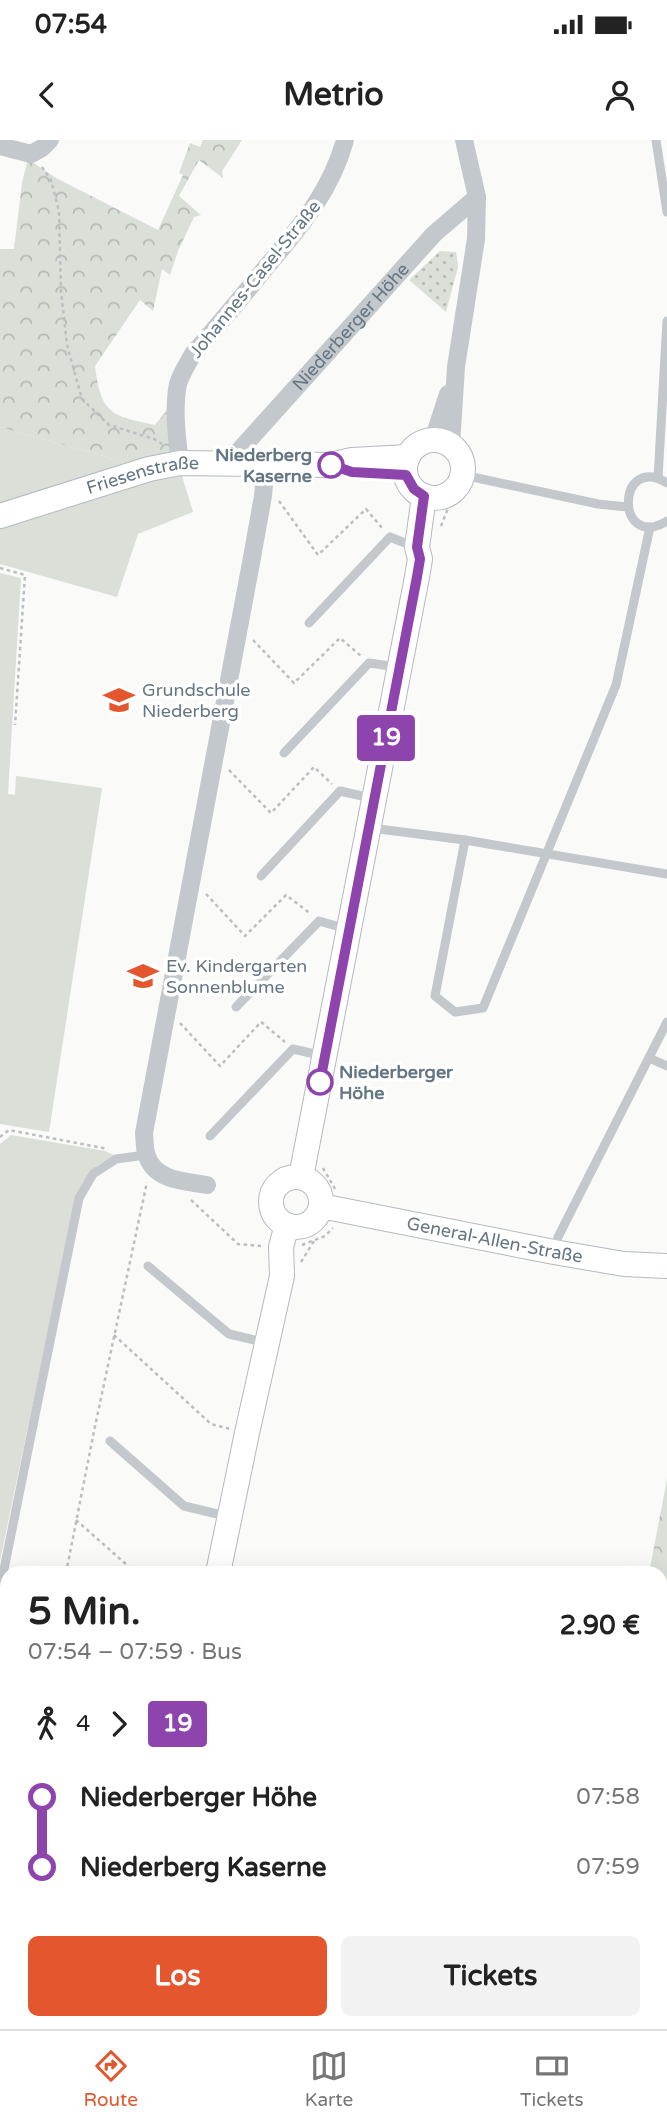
<!DOCTYPE html>
<html lang="de">
<meta charset="utf-8">
<style>
:root{--surface:#fff;--page:#f2f2f2;--text:#222;--muted:#767676;--line:#e0e0e0;--accent:#e4572e}
body{margin:0;font-family:"Varela Round",sans-serif;background:var(--page);color:var(--text);height:100vh;display:flex;flex-direction:column;font-size:26px;white-space:nowrap}
*{box-sizing:border-box;margin:0}
p{font-size:23px;color:var(--muted)}
.icon{flex:none;width:38px;height:38px;fill:none;stroke:currentColor;stroke-width:2;stroke-linecap:round;stroke-linejoin:round}
.map{position:relative;flex:1;overflow:hidden}
.panel{position:absolute;left:0px;top:1426px;width:668px;height:464px;display:flex;flex-direction:column;background:var(--surface);border-radius:21px 21px 0 0;box-shadow:0 7px 28px #0002}
.panel>*{flex:none}
.badge{padding:0 14px;border-radius:5px;font-size:24px;line-height:46px}
.map>.badge{position:absolute;translate:-50% -50%;box-shadow:0 0 0 4px #fff}
.legs{display:flex;align-items:center;gap:10px;height:77px;padding:0 28px;font-size:23px}
.legs p{margin-inline-start:auto}
.overview{display:flex;align-items:center;justify-content:space-between;height:119px;padding:0 28px}
h1{font-size:38px;font-weight:700;line-height:52px}
.button{display:flex;gap:14px;margin-top:auto;padding:14px 28px}
.button a{flex:1;height:80px;border-radius:10px;background:var(--accent);color:#fff;font-size:28px;font-weight:700;line-height:80px;text-align:center}
.button a+a{background:var(--page);color:var(--text)}
ul{padding:0 28px;list-style:none}
li{display:flex;align-items:center;gap:24px;height:70px;font-size:26px}
li i{display:grid;place-items:center;width:10px;height:100%;margin:0 9px;background:currentColor}
li i::after{content:'';width:18px;height:18px;margin:-9px;border:5px solid;border-radius:50%;background:var(--surface)}
li p{margin-inline-start:auto}
li:first-child i{background:linear-gradient(#0000 50%,currentColor 0)}
li:last-child i{background:linear-gradient(currentColor 50%,#0000 0)}
.status{display:flex;justify-content:space-between;align-items:center;height:49px;padding:0 35px;background:var(--surface);direction:ltr}
.status svg{height:19px;fill:currentColor}
header{display:flex;justify-content:space-between;align-items:center;height:91px;padding:0 28px;background:var(--surface);font-size:32px;font-weight:700}
.menu{display:flex;justify-content:space-around;align-items:center;height:98px;border-top:2px solid var(--line);background:var(--surface);font-size:19px;color:var(--muted)}
.menu a{display:grid;justify-items:center;gap:4px}
.menu .on{color:var(--accent)}
.map>svg:first-child{display:block}
.green{fill:#dadfd7}
.forest{fill:url(#forest-crowns)}
.park{fill:url(#park-dots)}
.lines{fill:none;stroke-linecap:round;stroke-linejoin:round}
.secondary-casing{stroke:#b3babf;stroke-width:26}
.path{stroke:#bbbfc2;stroke-width:2.5;stroke-dasharray:3.5 3.5;stroke-linecap:butt}
.lane{stroke:#c3c8cc;stroke-width:9}
.street{stroke:#c3c8cc;stroke-width:18}
.secondary{stroke:#fff;stroke-width:24}
.line-1-casing{stroke:#fff;stroke-width:16}
.line-1{stroke:#8e44ad;stroke-width:10}
.stop-1-dot{fill:#fff;stroke:#8e44ad;stroke-width:3.5}
.labels{text-anchor:middle;stroke-width:7;stroke-linejoin:round;paint-order:stroke}
.street-label{font-size:18px;fill:#657683;stroke:#fff}
.stop-label{font-size:18px;font-weight:bold;fill:#657683;stroke:#fff;text-anchor:end}
.poi-label{font-size:18px;fill:#657683;stroke:#fff;text-anchor:start}
</style>
<div class="status"><b>07:54</b><svg viewBox="0 0 49 12"><path d="M0 12V9h3v3zM5 12V6h3v6zM10 12V3h3v9zM15 12V0h3v12zM26 1h20v11H26zM47 4h2v5h-2z"/></svg></div>
<header><svg class="icon" aria-label="back" viewBox="0 0 24 24"><path d="M15 5l-7 7 7 7"/></svg>Metrio<svg class="icon" aria-label="person" viewBox="0 0 24 24"><circle cx="12" cy="8" r="4"/><path d="M4 21q1-7 8-7t8 7"/></svg></header>
<div class="map">
<svg width="667" height="1889" viewBox="0 0 667 1889">
<defs>
<pattern id="forest-crowns" width="20" height="18" patternUnits="userSpaceOnUse" patternTransform="scale(1.75)"><rect width="20" height="18" fill="#dadfd7"/><path d="M2 6a3 3 0 1 1 6 0M12 15a3 3 0 1 1 6 0" fill="none" stroke="#b4b9b4"/></pattern>
<pattern id="park-dots" width="8" height="8" patternUnits="userSpaceOnUse" patternTransform="scale(1.75)"><rect width="8" height="8" fill="#dadfd7"/><path d="M2 2h.1M6 6h.1" fill="none" stroke="#b4b9b4" stroke-width="1.8" stroke-linecap="round"/></pattern>
</defs>
<rect width="100%" height="100%" fill="#fafaf8"/>
<g class="green">
<path d="M0 287 128 323 0 364Z"/>
<path d="M182 336 193 372 138 394 117 457 0 424V387L160 338Z"/>
<path d="M0 433 21 438 8 654 15 655 16 636 102 648 49 992 0 984Z"/>
<path d="M11 995 105 1011 114 1015 96 1026 76 1057 0 1421V1004Z"/>
<path d="M662 1575 667 1576V1654L662 1653Z"/>
<path d="M662 1675 667 1676V1718L662 1717Z"/>
</g>
<g class="forest">
<path d="M203 0H242L222 31 223 38 199 20 179 56 201 75 194 77 178 111 170 135 162 129 153 171 140 160 95 226C101 273 110 276 155 285L167 270 172 314 128 323 0 287V109H14L22 43 28 19 56 38 158 90 183 35 179 33 190 3 200 7Z"/>
<path d="M667 1339V1482L662 1505V1433H649Z"/>
<path d="M662 1759 667 1760V1867L662 1866Z"/>
</g>
<path class="park" d="M440 111 456 112 458 127 446 172 409 140Z"/>
<g class="lines">
<g class="secondary-casing">
<g id="secondary">
<circle cx="434" cy="329" r="29"/>
<path id="s2" d="M0 376 149 329 180 323 331 325 352 320 408 317"/>
<circle cx="296" cy="1062" r="25"/>
<path d="M301 1037 417 437 420 419 417 407 424 356"/>
<path id="s3" d="M321 1066 554 1112 624 1124 667 1126"/>
<path d="M218 1433 247 1293 282 1136 281 1107 287 1085"/>
<path d="M128 1889 129 1883"/>
</g>
</g>
<g class="path">
<path d="M42 27 51 40 59 71 61 151 67 205 82 259 109 285 154 299 162 304"/>
<path d="M466 310 471 324"/>
<path d="M279 361 318 415 366 369 382 388"/>
<path d="M441 386 450 363 460 357 467 347"/>
<path d="M0 428 25 435 15 585"/>
<path d="M253 500 294 543 340 498 361 516"/>
<path d="M229 630 271 673 314 627 332 644"/>
<path d="M206 754 245 796 286 755 311 774"/>
<path d="M180 883 220 926 261 882 285 902"/>
<path d="M0 997 9 990 108 1009"/>
<path d="M323 1028 335 1049"/>
<path d="M191 1060 238 1104 261 1106"/>
<path d="M302 1105 325 1096 333 1088"/>
<path d="M301 1122 314 1101"/>
<path d="M114 1195 211 1284 230 1289"/>
<path d="M76 1380 136 1433"/>
<path d="M66 1433 94 1291 147 1042"/>
<path d="M662 1871H667"/>
</g>
<g class="lane">
<path d="M656 0 667 72"/>
<path d="M463 335 598 364 627 367"/>
<path d="M658 338 667 181"/>
<path d="M667 343C616 312 615 412 667 381"/>
<path d="M309 483 390 397 415 407"/>
<path d="M284 613 369 523 397 527"/>
<path d="M371 688 465 700 667 734"/>
<path d="M465 700 435 856 455 872 483 868 616 545 650 387"/>
<path d="M261 736 340 651 371 658"/>
<path d="M236 867 319 781 347 789"/>
<path d="M649 918 667 926"/>
<path d="M210 996 293 909 324 916"/>
<path d="M555 1110 558 1097 667 882"/>
<path d="M148 1126 229 1194 267 1203"/>
<path d="M110 1301 184 1366 230 1377"/>
<path d="M0 1449 79 1058 93 1034 116 1019 146 1015"/>
<path d="M0 1791 7 1794"/>
<path d="M0 1838 7 1840"/>
</g>
<g class="street">
<path d="M0 6 31 14 42 8 50 0"/>
<path d="M433 300 448 254"/>
<path d="M451 305 456 227 476 99 477 57 464 0"/>
<path id="s1" d="M229 322 434 94 477 57"/>
<path d="M180 323C177 298 173 269 178 244 181 234 188 223 193 214 217 187 240 159 263 131 298 89 330 54 345 0"/>
<path d="M207 1045C185 1041 155 1041 147 1016 144 1009 145 1000 144 993L251 423 263 356 266 323"/>
<path d="M486 1889 487 1883"/>
</g>
<use href="#secondary" class="secondary"/>
</g>
<g class="lines">
<g class="line-1-casing">
<path id="line-1" d="M320 942 417 437 420 419 417 407 424 356 414 349 406 335 352 332 331 325"/>
</g>
<use href="#line-1" class="line-1"/>
</g>
<defs>
<g id="school-bare" transform="scale(2.415)"><path d="M0-5L7-2L0 1L-7-2ZM-4 1L0 2.5L4 1V4Q0 6-4 4Z" fill="#e4572e" stroke="#fff" stroke-width="2.5" paint-order="stroke"/></g>
</defs>
<g fill-rule="evenodd">
<use href="#school-bare" x="119" y="560"/>
<use href="#school-bare" x="143" y="836"/>
</g>
<g class="stop-1-dot">
<circle cx="331" cy="325" r="12"/>
<circle cx="320" cy="942" r="12"/>
</g>
<g class="labels">
<g class="street-label">
<text transform="translate(255 139) rotate(-51)" y="6">Johannes-Casel-Straße</text>
<text dy="6" stroke="none"><textPath href="#s1" startOffset="182">Niederberger Höhe</textPath></text>
<text dy="6" stroke="none"><textPath href="#s2" startOffset="149">Friesenstraße</textPath></text>
<text dy="6" stroke="none"><textPath href="#s3" startOffset="177">General-Allen-Straße</textPath></text>
</g>
<g class="stop-label">
<text x="312" y="321">Niederberg<tspan x="312" dy="21">Kaserne</tspan></text>
<text x="339" y="938" text-anchor="start">Niederberger<tspan x="339" dy="21">Höhe</tspan></text>
</g>
<g class="poi-label">
<text x="142" y="556">Grundschule<tspan x="142" dy="21">Niederberg</tspan></text>
<text x="166" y="832">Ev. Kindergarten<tspan x="166" dy="21">Sonnenblume</tspan></text>
</g>
</g>
</svg>
<b class="badge" style="left:386px;top:598px;background:#8e44ad;color:#fff">19</b>
<section class="panel">
<div class="overview"><div><h1>5 Min.</h1><p>07:54 – 07:59 · Bus</p></div><b>2.90 €</b></div>
<div class="legs"><svg class="icon" aria-label="walk" viewBox="0 0 24 24"><circle cx="13" cy="4" r="2"/><path d="M13 8l-2 6 4 7M11 14l-3 7M7 12l3-4h3l4 4"/></svg>4<svg class="icon" aria-label="forward" viewBox="0 0 24 24"><path d="M9 5l7 7-7 7"/></svg><b class="badge" style="background:#8e44ad;color:#fff">19</b></div>
<ul>
<li><i style="color:#8e44ad"></i><b>Niederberger Höhe</b><p>07:58</p></li>
<li><i style="color:#8e44ad"></i><b>Niederberg Kaserne</b><p>07:59</p></li>
</ul>
<div class="button"><a>Los</a><a>Tickets</a></div>
</section>
</div>
<nav class="menu">
<a class="on"><svg class="icon" aria-label="directions" viewBox="0 0 24 24"><path d="M12 3l9 9-9 9-9-9zM9 14v-3h6M13 9l2 2-2 2"/></svg>Route</a>
<a><svg class="icon" aria-label="map" viewBox="0 0 24 24"><path d="M3 6l6-2 6 2 6-2v14l-6 2-6-2-6 2zM9 4v14M15 6v14"/></svg>Karte</a>
<a><svg class="icon" aria-label="tickets" viewBox="0 0 24 24"><path d="M3 7h18v10H3zM15 7v10"/></svg>Tickets</a>
</nav>
